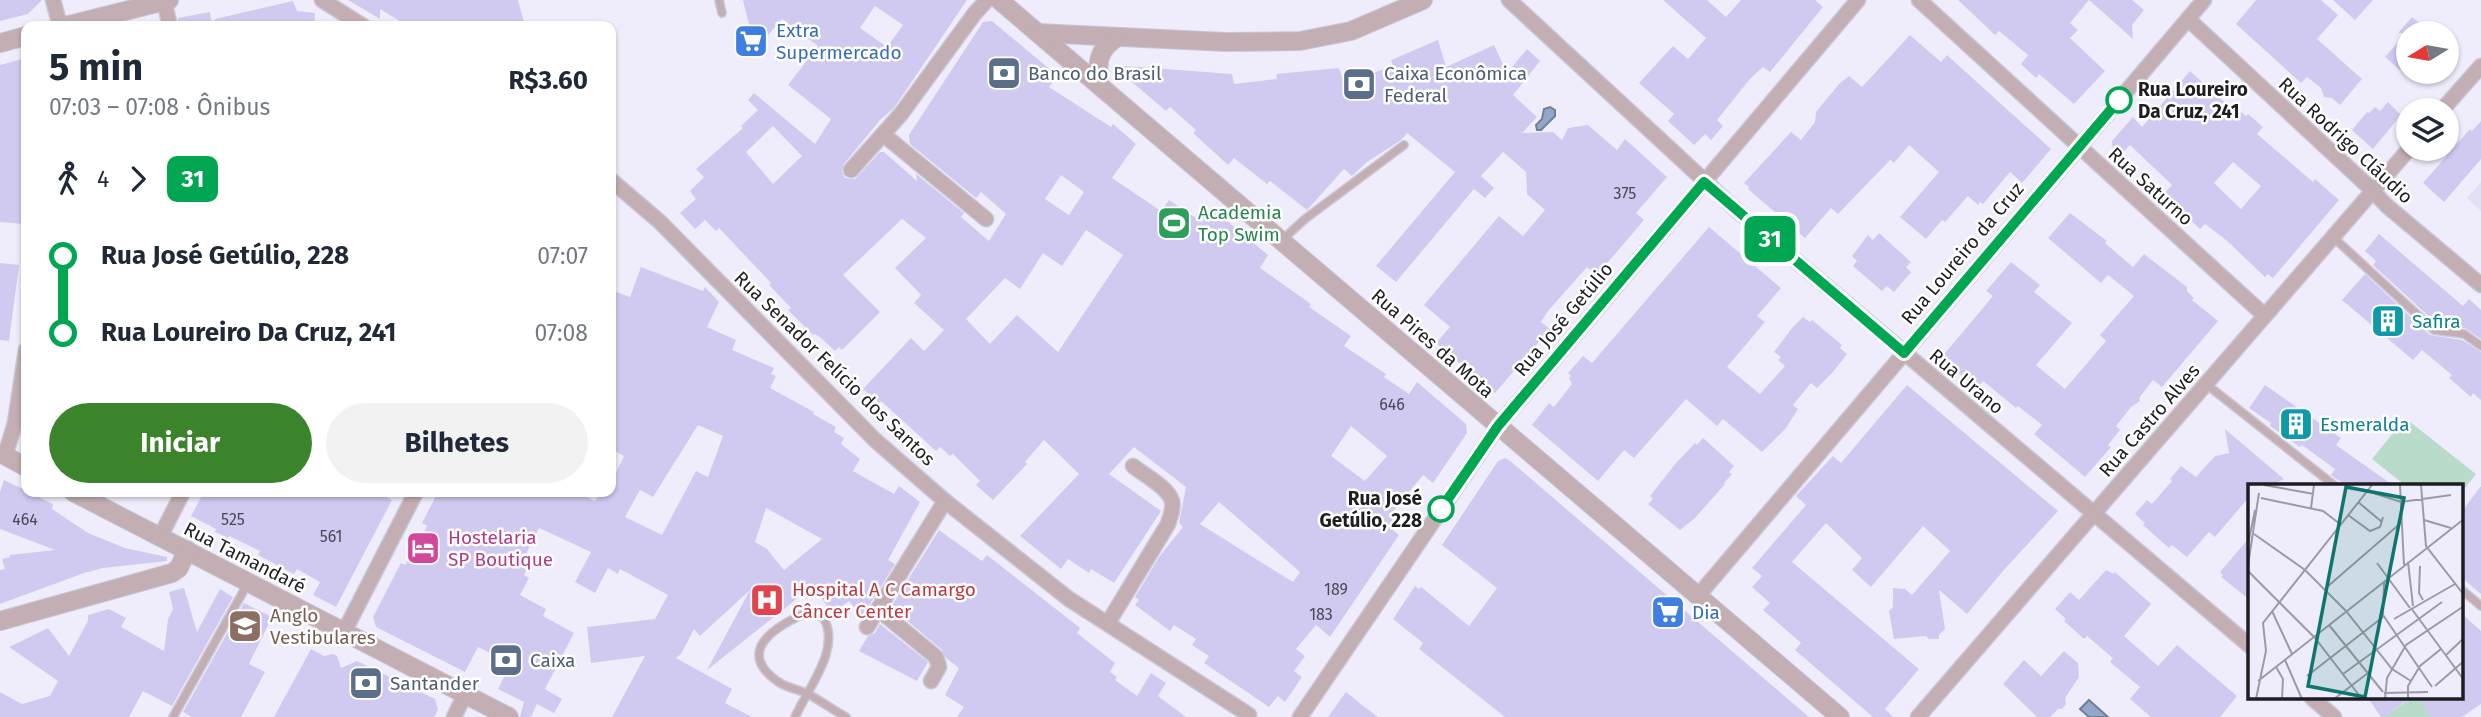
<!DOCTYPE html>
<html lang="pt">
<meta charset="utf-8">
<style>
:root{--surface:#fff;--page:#f2f2f3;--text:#1f2937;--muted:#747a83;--accent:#3b842b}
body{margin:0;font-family:"Fira Sans",sans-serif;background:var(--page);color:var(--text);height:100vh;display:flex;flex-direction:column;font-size:26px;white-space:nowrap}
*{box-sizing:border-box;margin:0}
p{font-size:23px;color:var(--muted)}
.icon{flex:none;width:38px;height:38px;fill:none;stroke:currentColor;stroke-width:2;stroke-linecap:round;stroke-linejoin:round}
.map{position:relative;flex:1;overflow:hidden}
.sheet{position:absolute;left:21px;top:21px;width:595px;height:476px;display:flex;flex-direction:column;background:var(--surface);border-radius:14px;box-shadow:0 2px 5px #0004}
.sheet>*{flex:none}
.badge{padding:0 14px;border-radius:10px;font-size:24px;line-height:46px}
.needle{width:46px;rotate:259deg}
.controls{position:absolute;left:2396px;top:21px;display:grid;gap:14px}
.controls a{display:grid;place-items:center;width:63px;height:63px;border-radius:50%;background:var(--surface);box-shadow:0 2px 5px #0004;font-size:35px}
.map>.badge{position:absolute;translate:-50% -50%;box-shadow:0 0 0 4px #fff}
.legs{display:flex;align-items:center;gap:10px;height:77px;padding:0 28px;font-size:23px}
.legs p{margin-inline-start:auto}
.overview{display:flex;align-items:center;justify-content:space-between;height:119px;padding:0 28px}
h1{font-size:38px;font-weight:700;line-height:52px}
.primary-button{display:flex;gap:14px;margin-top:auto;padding:14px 28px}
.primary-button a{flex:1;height:80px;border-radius:42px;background:var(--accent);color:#fff;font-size:28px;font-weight:700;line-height:80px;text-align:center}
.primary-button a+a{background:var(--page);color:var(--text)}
ul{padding:0 28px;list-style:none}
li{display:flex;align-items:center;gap:24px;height:77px;font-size:26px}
li i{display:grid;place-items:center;width:10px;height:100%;margin:0 9px;background:currentColor}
li i::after{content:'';width:18px;height:18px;margin:-9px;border:5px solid;border-radius:50%;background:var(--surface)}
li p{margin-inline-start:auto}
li:first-child i{background:linear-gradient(#0000 50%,currentColor 0)}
li:last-child i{background:linear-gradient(currentColor 50%,#0000 0)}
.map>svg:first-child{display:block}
.built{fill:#e3dff6}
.green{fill:#b9dcca}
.water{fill:#93a8c9;stroke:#707e97;stroke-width:2}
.building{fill:#d0caf1;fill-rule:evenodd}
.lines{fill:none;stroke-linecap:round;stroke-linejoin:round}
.service-casing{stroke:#c9c8d5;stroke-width:10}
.minor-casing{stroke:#c9c8d5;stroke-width:17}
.tertiary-casing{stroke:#c9c8d5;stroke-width:20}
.service{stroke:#c2aeb3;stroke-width:7}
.minor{stroke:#c2aeb3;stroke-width:14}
.tertiary{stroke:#c2aeb3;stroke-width:18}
.line-1-casing{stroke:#fff;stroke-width:16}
.line-1{stroke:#00a651;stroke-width:10}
.stop-1-dot{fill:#fff;stroke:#00a651;stroke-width:3.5}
.labels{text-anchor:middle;stroke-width:5;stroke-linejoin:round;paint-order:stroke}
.number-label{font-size:16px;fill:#4a4856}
.shop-label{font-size:19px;fill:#366cbe;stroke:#fff;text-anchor:start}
.service-label{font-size:19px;fill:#4e5e75;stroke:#fff;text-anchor:start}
.stop-label{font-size:19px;font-weight:bold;fill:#1e1d22;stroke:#fff;text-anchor:start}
.street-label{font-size:19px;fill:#1e1d22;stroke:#fff}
.leisure-label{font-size:19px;fill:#27864d;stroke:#fff;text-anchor:start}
.culture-label{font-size:19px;fill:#0d838f;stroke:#fff;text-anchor:start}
.hotel-label{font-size:19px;fill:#b23c85;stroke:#fff;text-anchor:start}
.health-label{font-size:19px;fill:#be3a42;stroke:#fff;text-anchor:start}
.education-label{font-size:19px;fill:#785e54;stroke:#fff;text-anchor:start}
.inset-road{fill:none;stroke:#9b9aa5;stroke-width:2}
.view{fill:#0f766e;fill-opacity:0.15;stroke:#0f766e;stroke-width:3.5}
.inset-edge{fill:none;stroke:#1e1d22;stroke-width:3.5}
</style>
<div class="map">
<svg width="2481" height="717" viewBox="0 0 2481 717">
<rect width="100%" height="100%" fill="#efedfc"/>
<path class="built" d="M2481 182V211L2467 198Z"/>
<g class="green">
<path d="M2405 418 2476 474 2462 492V486H2406L2372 459Z"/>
<path d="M2412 698H2418L2424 706 2437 698H2446L2451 705 2434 717H2383Z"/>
</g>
<g class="water">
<path d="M1550 107 1555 110V116L1541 130H1537L1536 125 1542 119 1544 109Z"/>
<path d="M2089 700 2108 717H2089L2080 709Z"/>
</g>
<g class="building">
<path d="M0 0H42L28 14 0 21Z"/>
<path d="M348 0H518L525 26H408L380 9V19Z"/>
<path d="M743 0H967L894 108 880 120 844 164 842 172 845 178 855 179 880 152H884L917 181 916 174 964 213 961 217 989 241 1006 214 981 192 976 198 910 144 909 135 983 22 992 21 1058 76 1049 87 1111 127 1113 124 1136 144 1112 178 1161 211 1169 200 1202 222 1204 219 1208 222 1215 211 1268 255 1260 268 1311 304 1309 307 1351 336 1344 346 1386 374 1384 377 1409 394 1417 382 1466 424 1467 433 1433 483 1423 475 1394 510 1399 514 1389 527 1399 535 1330 637 1316 625 1296 649 1305 656 1294 671 1302 677 1285 702 1278 696 1269 707 1204 663 1209 656 1192 645 1196 639 1174 625 1170 631 1135 605 1139 600 1135 597 1159 557 1183 527 1179 523 1186 487 1134 447 1109 474 1161 511 1114 583 1091 569 1089 573 1068 559 1061 569 1020 536 1079 474 1044 440 1025 462 1027 464 993 500 976 485 980 481 953 454 950 456 940 447 936 451 881 401 879 403 863 389 911 338 924 351 944 330 914 303 921 295 895 268 926 238 902 219 843 275 880 312 842 350 839 347 835 351 821 338 815 334 813 335 788 310 791 308 769 285 771 283 719 228 716 231 705 220 695 229 680 213 696 199 690 191 704 177 696 169 743 128 741 126 758 110 748 100 754 93 815 144 831 119 788 85 818 46 782 19 748 58 734 48 750 29ZM875 6 903 25 887 47 860 28ZM773 126 802 156 773 184 746 152ZM1061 175 1084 192 1069 215 1045 199ZM1086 230 1123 255 1058 352 1017 315 990 344 966 319 1005 278 1020 289 1043 253 1062 266ZM1351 426 1387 456 1365 481 1331 456ZM1219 502 1300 572 1293 582 1200 524Z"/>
<path d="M1663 0H1707L1726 17 1741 0H1815L1823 7 1770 72 1763 67 1750 79 1717 120 1723 126 1711 140 1705 134 1694 145 1668 121 1674 114 1639 83 1673 46 1688 59 1706 38Z"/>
<path d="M1958 0H2132L2144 10 2132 25 2133 39 2089 0 2070 23 2078 30 2070 38 2105 71 2074 104 2039 74 2036 78 2021 64 2028 55 1999 31 1995 35Z"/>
<path d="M2256 0H2321L2338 15 2317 39 2362 79 2340 105 2332 98 2324 97 2321 88 2307 77 2301 83 2236 24Z"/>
<path d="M2333 0H2373L2355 20Z"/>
<path d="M293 1 297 11 315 13 314 26H215V19Z"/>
<path d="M210 12 212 26H179L178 18Z"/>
<path d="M2412 17 2432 33H2408V77L2385 57 2406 33H2398Z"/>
<path d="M1910 35 1941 62 1947 55 2051 149 2022 183 2010 172 1983 204 1980 202 1978 205 1968 196 1945 222 1942 220 1926 239 1900 217 1939 172 1909 145 1894 163 1890 160 1838 214 1831 208 1805 238 1748 189 1749 187 1744 183 1791 132 1801 140 1815 122 1816 112 1839 84 1849 76 1862 87Z"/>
<path d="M1438 40 1446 67 1494 45 1507 73 1527 49 1540 61 1513 95 1537 117 1522 133 1553 132 1562 140 1568 128 1588 125 1617 150 1625 139 1667 177 1636 213 1644 220 1597 275 1587 267 1548 311 1541 322 1550 329 1495 393 1436 343 1450 327 1424 305 1499 216 1523 236 1545 210 1527 194 1526 172 1503 152 1481 176 1494 188 1485 198 1474 189 1396 282 1376 266 1455 172 1407 133 1401 140 1367 162 1352 176 1344 169 1307 210 1270 181 1267 184 1234 158 1228 165 1193 133 1196 130 1170 107 1166 111 1112 65 1232 74 1234 84 1277 79 1276 74 1339 68 1344 83 1393 66 1391 60Z"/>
<path d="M26 58V202L23 224 0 222V65Z"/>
<path d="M2190 71 2235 112 2238 109 2246 116 2248 114 2263 127 2257 134 2313 182 2315 179 2339 200 2273 278 2268 274 2265 277 2226 240 2205 224 2200 229 2163 195 2172 185 2130 145 2120 156 2113 150 2112 141 2133 117 2142 127ZM2233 162 2261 186 2241 209 2214 183Z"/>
<path d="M2388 102 2401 115 2373 149 2352 130 2367 112 2369 113 2375 107 2380 111Z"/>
<path d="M2481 121V159L2444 202 2423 183 2470 129 2472 131Z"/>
<path d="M2070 213 2107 241 2105 243 2133 267 2144 254 2187 287V291L2194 298 2192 300 2218 321 2162 387 2153 380 2139 398 2140 401 2131 407 2116 426 2120 430 2108 445 2111 447 2085 477 2034 434 2042 425 2018 406 2016 408 1983 381 1977 389 1941 358 1993 296 1986 291 2011 262 2040 285 2034 292 2072 323 2036 365 2065 389 2106 341 2100 335 2134 296 2108 275 2101 283 2048 238Z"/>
<path d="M1709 227 1781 288 1757 316 1765 322 1727 367 1760 394 1785 366 1778 360 1781 357 1774 352 1792 328 1803 317 1810 322 1812 320 1842 345 1840 348 1847 354 1833 372 1817 388 1811 383 1793 405 1798 409 1786 428 1762 452 1723 419 1717 426 1686 399 1634 458 1624 450 1598 481 1532 425 1549 403 1554 407 1572 384 1569 378 1571 376 1568 373 1583 356 1592 363Z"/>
<path d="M1879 233 1911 262 1906 267 1911 272 1894 292 1887 286 1882 291 1853 266 1857 261 1852 256 1868 235 1873 240Z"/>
<path d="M2379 234 2463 306 2469 299 2481 310V339L2465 328 2437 324 2373 265 2376 261 2365 251Z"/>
<path d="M0 263 19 265 9 341 0 340Z"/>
<path d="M641 267 703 291 705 287 719 302 707 327 736 340 732 350 774 368 771 374 776 376 770 388 814 412 813 414 836 427 834 432 844 438 841 444 860 459 853 471 894 494 899 486 920 502 888 560 895 564 862 617 849 601 832 613 813 586 707 670 750 590 700 636 694 629 681 654 676 658 732 689 725 703 752 717H612L645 656 591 663 587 627 655 619 668 595 620 569 618 574 608 568 595 593 575 582 591 552 539 528 526 554 534 558 524 575 529 578 520 595 546 609 543 616 574 633 545 689 562 699 554 713 537 704 531 717H520L524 702 498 689 510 665 507 662 478 647 465 672 376 627 373 617 401 563 405 565 419 542 427 526 422 523 438 492H576L595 501 601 492H611V483L624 456 611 449V290L630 297ZM698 425 723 436 708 477 696 471 662 535 625 517 640 490 653 497ZM766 508 822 539 784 570 767 549 755 542Z"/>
<path d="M2365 274 2430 335 2462 340 2481 352V400L2473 393 2471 397 2449 378 2452 375 2422 350 2413 360 2342 300Z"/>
<path d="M1907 385 2058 511 2003 571 1967 614 1939 590 1945 629 1939 635V639H1929L1926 636 1894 639 1889 611 1893 607V588L1905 589 1912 595 1950 551 1923 526 1871 587 1852 570 1862 558 1826 523 1792 562 1919 669 1885 709 1893 717H1873L1795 650 1801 643 1763 610 1770 603 1752 587 1762 576 1752 568 1806 505 1796 496 1833 456 1841 463Z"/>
<path d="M2265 385 2341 438 2336 445 2394 486H2347L2335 478 2331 475 2335 469 2302 445 2300 447 2270 426 2271 423 2249 408Z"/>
<path d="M2225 429 2284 479 2271 486H2250V496L2215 537 2209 532 2187 557 2172 545 2169 548 2143 525 2145 523 2135 514 2147 500 2152 504 2172 481 2170 479 2181 466 2196 477 2215 456 2229 453Z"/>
<path d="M1703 438 1734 466 1729 472 1732 474 1724 483 1725 484 1695 518 1680 530 1648 504 1653 499 1650 496 1676 463 1695 443 1697 445Z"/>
<path d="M1505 458 1509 460 1809 717H1505L1419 649 1423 643 1393 619 1415 586 1419 589 1421 587 1469 626 1497 588 1442 545 1498 461Z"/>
<path d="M4 480 53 504 52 509 88 533 125 548 167 557V561L103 568 84 573 0 604V570L5 569 2 559 10 557 9 555 55 550 0 529V492Z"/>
<path d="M2481 486V594L2462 578V511Z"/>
<path d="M204 492H377L392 500 336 607 313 595 320 582 297 569 294 574 258 555 260 551 229 536 228 538 215 532 216 529 191 516Z"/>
<path d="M939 530 982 561 987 555 1080 628 1077 633 1115 663 1110 672 1117 677 1115 680 1137 696 1151 673 1166 683 1158 696 1186 717H957L964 707 945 695 959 668 946 658 942 650 891 607Z"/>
<path d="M2250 537V600L2221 577 2223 575 2220 572Z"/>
<path d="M2106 570 2114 574 2115 572 2151 604 2124 636 2158 666 2177 645 2237 696 2220 717H2151L2130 699 2140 687 2110 662 2113 658 2087 636 2084 639 2064 621 2066 619 2055 609 2070 592 2079 600Z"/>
<path d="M184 588 197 632 220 589 233 597 172 706 143 691 129 717H0V692L22 704 50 696 58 681 9 647 48 628 69 656 88 621V615L109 609 126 618 121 627 164 651 168 619 173 609 169 592Z"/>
<path d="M244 603 272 617 249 664 265 672 241 717H192L183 712Z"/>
<path d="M2462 614 2481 631V704L2462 717H2431L2418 698H2462Z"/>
<path d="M880 624 928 662 917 681 859 651 868 636 875 633Z"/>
<path d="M311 649 324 656 333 654 337 656 341 668 357 661 435 699 438 710 434 717H274Z"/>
<path d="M2064 651 2078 663 2079 677 2065 698 2066 704 2062 709H2058L2050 717H2037L2003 684 2024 660 2041 676Z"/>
<path d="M1346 692 1362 705 1378 717H1328Z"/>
<path d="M2368 698H2411L2383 717H2381Z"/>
</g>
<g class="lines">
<g class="service-casing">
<g id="service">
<path d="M719 0 722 13"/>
<path d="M2333 237 2434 330 2464 334 2481 346"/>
<path d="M1282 240 1305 219 1404 145"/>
<path d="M2206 384 2335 486"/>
<path d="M2462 590 2481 606"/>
<path d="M173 717 248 583"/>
<path d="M795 717C808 688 842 648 823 617L806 613C776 626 735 651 777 681 786 688 798 689 808 694 821 701 833 710 846 717"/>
</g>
</g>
<g class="minor-casing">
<g id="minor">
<path d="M53 0 60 26"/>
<path d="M322 0 363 26"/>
<path d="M1509 0 1734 208 2250 646"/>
<path d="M1919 0 2264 315"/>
<path d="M164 1 170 26"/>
<path d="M2188 19 2368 186 2387 206 2481 285"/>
<path d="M2442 110 2481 66"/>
<path d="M884 135 986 219"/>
<path d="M851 170 901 114 975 13 987 0"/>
<path d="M611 180 660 222 875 440 945 501 1069 599 1249 715"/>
<path d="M5 456 15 423 26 350"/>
<path d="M160 537 183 492"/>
<path d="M1697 597 2204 0"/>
<path d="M879 610 936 657 939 667 931 681"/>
<path d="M1108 623 1168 524C1170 517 1174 509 1172 501 1168 487 1144 475 1133 466"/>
<path d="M867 627 945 501"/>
<path d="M344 632 416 492"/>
<path d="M2312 698 2334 717"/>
<path d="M454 717 465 694"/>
<path d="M1300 717 1498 426 1858 0"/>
<path d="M1918 717 2409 149"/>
</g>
</g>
<g class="tertiary-casing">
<g id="tertiary">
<path d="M999 0 1840 717"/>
<path d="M65 26 169 0"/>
<path d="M1038 33 1226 42 1300 41 1351 31 1423 0"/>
<path d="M0 43 26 36"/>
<path d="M1099 85C1097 64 1097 49 1118 37"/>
<path d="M0 453 26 467"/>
<path d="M73 492 509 717"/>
<path d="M0 621 172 573 179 568 187 550"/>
</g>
</g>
<use href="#service" class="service"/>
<use href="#minor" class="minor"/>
<use href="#tertiary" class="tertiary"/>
</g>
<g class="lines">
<g class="line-1-casing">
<path id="line-1" d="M1441 509 1498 426 1704 182 1904 353 2119 100"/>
</g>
<use href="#line-1" class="line-1"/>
</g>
<defs>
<g id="supermarket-square" transform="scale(1.75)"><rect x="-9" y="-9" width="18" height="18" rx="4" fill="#3f7fe0" stroke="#fff"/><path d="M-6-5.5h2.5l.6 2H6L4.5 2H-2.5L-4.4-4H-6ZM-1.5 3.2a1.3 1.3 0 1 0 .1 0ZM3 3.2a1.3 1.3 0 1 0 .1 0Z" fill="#fff"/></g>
<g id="bank-square" transform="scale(1.75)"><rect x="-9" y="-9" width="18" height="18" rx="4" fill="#5c6f8a" stroke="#fff"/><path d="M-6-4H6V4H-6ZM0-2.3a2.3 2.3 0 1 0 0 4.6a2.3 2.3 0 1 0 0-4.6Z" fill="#fff"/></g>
<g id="stadium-square" transform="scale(1.75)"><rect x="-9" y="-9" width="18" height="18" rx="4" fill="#2e9e5b" stroke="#fff"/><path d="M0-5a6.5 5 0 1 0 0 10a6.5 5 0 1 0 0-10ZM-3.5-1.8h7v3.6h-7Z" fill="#fff"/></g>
<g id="building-square" transform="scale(1.75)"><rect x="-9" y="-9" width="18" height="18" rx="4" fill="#0f9aa8" stroke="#fff"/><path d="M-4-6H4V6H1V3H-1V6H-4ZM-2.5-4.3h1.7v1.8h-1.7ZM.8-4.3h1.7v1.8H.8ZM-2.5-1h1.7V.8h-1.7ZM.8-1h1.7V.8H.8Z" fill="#fff"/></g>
<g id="hotel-square" transform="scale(1.75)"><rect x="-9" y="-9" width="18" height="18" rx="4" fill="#d1479c" stroke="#fff"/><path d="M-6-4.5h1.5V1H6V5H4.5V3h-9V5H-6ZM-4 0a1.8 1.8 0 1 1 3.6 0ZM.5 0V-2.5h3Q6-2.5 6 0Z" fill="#fff"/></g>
<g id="hospital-square" transform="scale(1.75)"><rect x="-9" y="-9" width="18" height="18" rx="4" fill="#e0444e" stroke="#fff"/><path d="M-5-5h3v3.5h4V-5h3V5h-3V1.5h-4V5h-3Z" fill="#fff"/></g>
<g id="school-square" transform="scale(1.75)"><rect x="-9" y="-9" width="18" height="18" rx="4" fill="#8d6e63" stroke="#fff"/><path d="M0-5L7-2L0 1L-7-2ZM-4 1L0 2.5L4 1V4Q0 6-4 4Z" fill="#fff"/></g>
</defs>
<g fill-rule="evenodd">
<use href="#supermarket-square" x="751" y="41"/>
<use href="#bank-square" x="1004" y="73"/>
<use href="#bank-square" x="1359" y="84"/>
<use href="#stadium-square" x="1174" y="223"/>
<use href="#building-square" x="2388" y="321"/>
<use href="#building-square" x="2296" y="424"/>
<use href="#hotel-square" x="423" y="548"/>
<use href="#hospital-square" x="767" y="600"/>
<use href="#supermarket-square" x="1668" y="612"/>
<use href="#school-square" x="245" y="626"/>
<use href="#bank-square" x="506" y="660"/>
<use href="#bank-square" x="366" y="683"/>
</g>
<g class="stop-1-dot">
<circle cx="2119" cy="100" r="12"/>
<circle cx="1441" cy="509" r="12"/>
</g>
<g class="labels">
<g class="number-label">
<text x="1625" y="199">375</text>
<text x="1392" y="410">646</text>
<text x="25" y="525">464</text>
<text x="233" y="525">525</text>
<text x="331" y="542">561</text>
<text x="1336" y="595">189</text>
<text x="1321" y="620">183</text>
</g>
<g class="shop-label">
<text x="776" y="37">Extra<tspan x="776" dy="22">Supermercado</tspan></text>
<text x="1692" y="619">Dia</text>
</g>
<g class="service-label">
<text x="1028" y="80">Banco do Brasil</text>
<text x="1384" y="80">Caixa Econômica<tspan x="1384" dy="22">Federal</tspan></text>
<text x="530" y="667">Caixa</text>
<text x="390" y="690">Santander</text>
</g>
<g class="stop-label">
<text x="2138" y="96">Rua Loureiro<tspan x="2138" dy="22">Da Cruz, 241</tspan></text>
<text x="1422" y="505" text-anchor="end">Rua José<tspan x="1422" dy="22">Getúlio, 228</tspan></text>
</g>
<g class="street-label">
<text transform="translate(2346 140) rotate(43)" y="7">Rua Rodrigo Cláudio</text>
<text transform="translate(2151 186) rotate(42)" y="7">Rua Saturno</text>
<text transform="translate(1962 253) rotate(-50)" y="7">Rua Loureiro da Cruz</text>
<text transform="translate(1563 319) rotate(-50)" y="7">Rua José Getúlio</text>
<text transform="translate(1433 343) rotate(41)" y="7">Rua Pires da Mota</text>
<text transform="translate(835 368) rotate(44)" y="7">Rua Senador Felício dos Santos</text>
<text transform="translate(1967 381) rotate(40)" y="7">Rua Urano</text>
<text transform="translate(2149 420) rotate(-49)" y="7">Rua Castro Alves</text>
<text transform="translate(245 557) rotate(27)" y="7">Rua Tamandaré</text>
</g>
<g class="leisure-label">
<text x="1198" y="219">Academia<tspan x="1198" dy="22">Top Swim</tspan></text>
</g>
<g class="culture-label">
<text x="2412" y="328">Safira</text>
<text x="2320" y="431">Esmeralda</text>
</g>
<g class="hotel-label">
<text x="448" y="544">Hostelaria<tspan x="448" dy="22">SP Boutique</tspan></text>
</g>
<g class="health-label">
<text x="792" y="596">Hospital A C Camargo<tspan x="792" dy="22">Câncer Center</tspan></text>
</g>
<g class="education-label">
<text x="270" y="622">Anglo<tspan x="270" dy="22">Vestibulares</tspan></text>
</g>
</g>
<g transform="translate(2248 484)">
<rect width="215" height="215" fill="#efedfc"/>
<path class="inset-road" d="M16 1 66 10M152 1 156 81M173 1 178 62 216 111M119 7 153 18 203 11M13 14 75 27 92 40M110 18 134 38M63 24 66 1M100 31 122 47 132 43 135 33M176 36 203 44M6 50 57 86 98 127 144 185 163 197M0 60 7 26M160 78 165 122M129 79 162 124M0 81 11 9M172 82 171 109 175 116M0 87 67 154 114 215M136 98 135 131 184 203M79 103 154 38M163 124 216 196M24 127 44 170M146 135 207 100M81 141 135 208M198 171 216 154M37 176 54 215M28 183 35 195 34 215M95 190 194 118M59 192 135 133M10 197 216 35M187 202 216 177M136 209 180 208M8 215 18 167 15 139 124 1M86 215 120 189M137 215 139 194 158 161 216 122M160 215V202L172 182 193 165"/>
<path class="view" d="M98 3 156 14 117 213 60 202Z"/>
<rect width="215" height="215" class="inset-edge"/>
</g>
</svg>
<div class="controls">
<a><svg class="needle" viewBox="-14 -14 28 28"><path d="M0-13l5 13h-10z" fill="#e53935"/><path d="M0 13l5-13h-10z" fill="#747a83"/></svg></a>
<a><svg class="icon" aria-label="layers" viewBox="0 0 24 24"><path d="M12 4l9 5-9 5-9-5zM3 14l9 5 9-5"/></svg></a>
</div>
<b class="badge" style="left:1770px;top:239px;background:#00a651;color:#fff">31</b>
<section class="sheet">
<div class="overview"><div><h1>5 min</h1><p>07:03 – 07:08 · Ônibus</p></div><b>R$3.60</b></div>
<div class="legs"><svg class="icon" aria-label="walk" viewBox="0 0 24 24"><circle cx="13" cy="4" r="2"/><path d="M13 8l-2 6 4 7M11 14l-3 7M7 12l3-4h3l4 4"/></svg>4<svg class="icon" aria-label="forward" viewBox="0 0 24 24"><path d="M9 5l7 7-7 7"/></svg><b class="badge" style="background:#00a651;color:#fff">31</b></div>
<ul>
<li><i style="color:#00a651"></i><b>Rua José Getúlio, 228</b><p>07:07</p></li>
<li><i style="color:#00a651"></i><b>Rua Loureiro Da Cruz, 241</b><p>07:08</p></li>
</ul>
<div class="primary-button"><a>Iniciar</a><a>Bilhetes</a></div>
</section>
</div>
